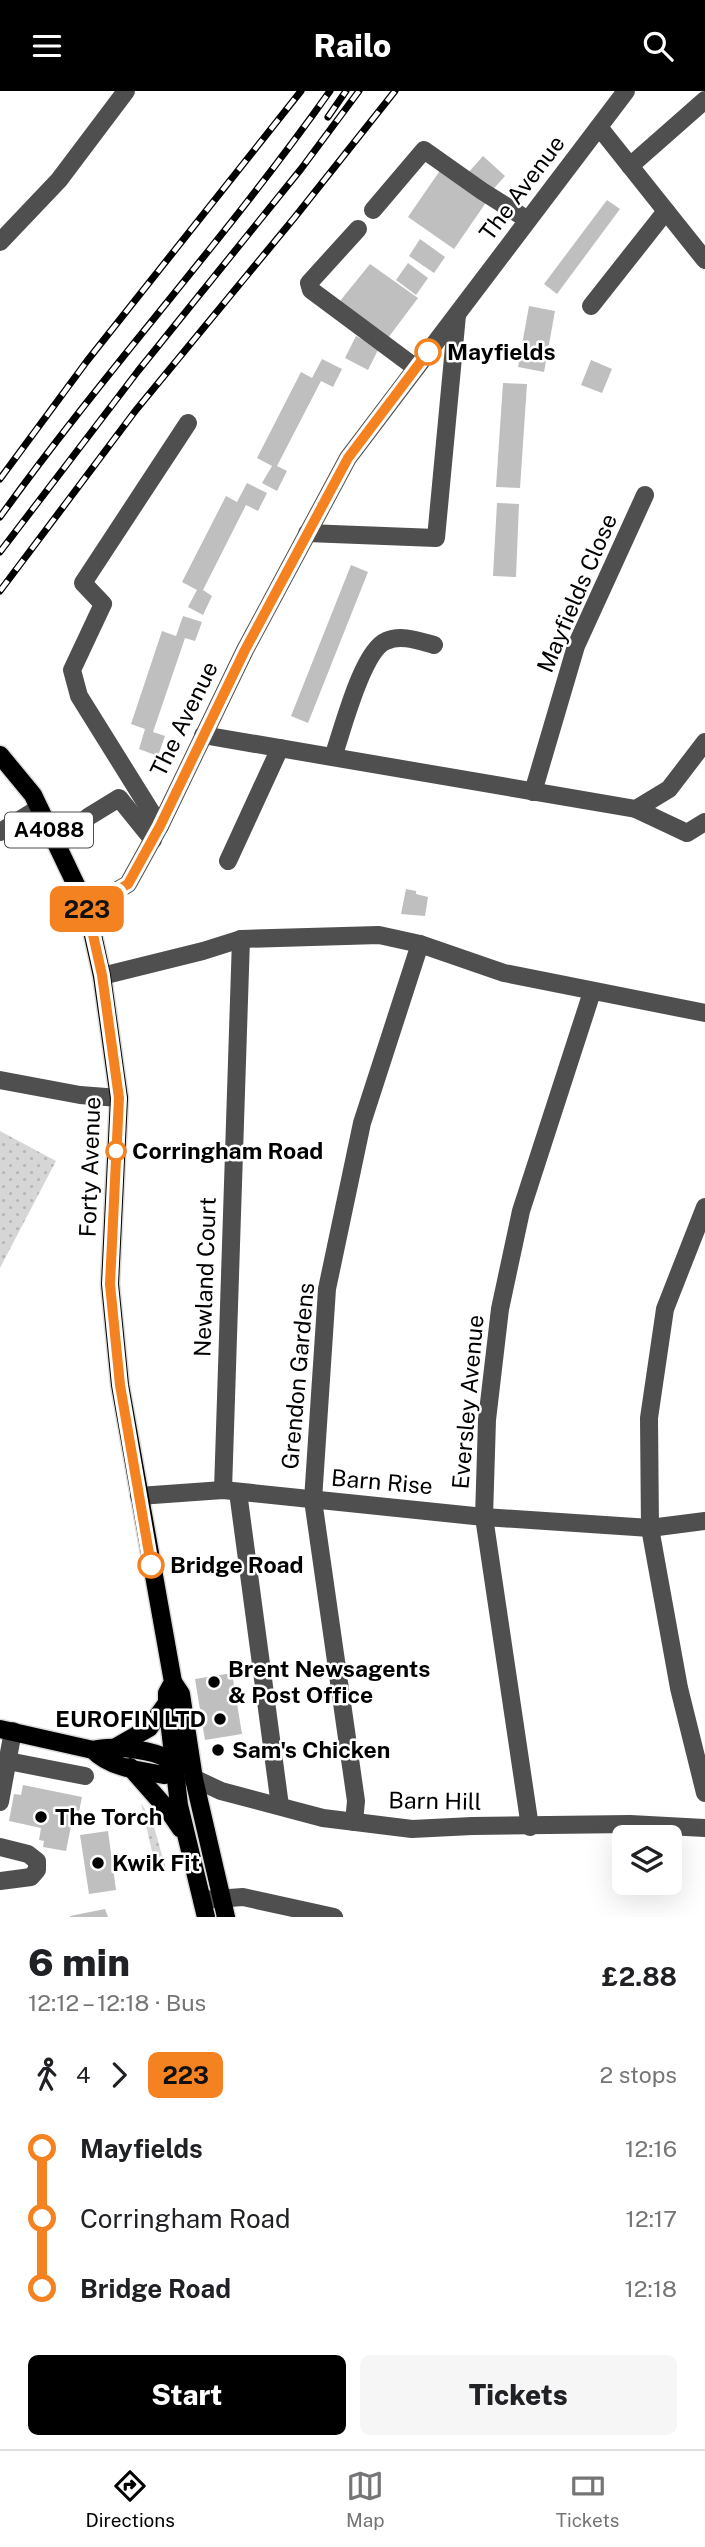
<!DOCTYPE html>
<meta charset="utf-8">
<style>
:root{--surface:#fff;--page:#f6f6f6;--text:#202124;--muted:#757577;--line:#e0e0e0;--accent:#000}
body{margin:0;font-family:"Public Sans",sans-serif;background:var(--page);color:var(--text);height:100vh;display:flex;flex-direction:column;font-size:26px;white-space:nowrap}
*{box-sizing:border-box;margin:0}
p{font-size:23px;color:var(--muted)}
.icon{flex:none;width:38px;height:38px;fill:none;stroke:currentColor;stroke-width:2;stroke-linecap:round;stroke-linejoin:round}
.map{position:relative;height:1826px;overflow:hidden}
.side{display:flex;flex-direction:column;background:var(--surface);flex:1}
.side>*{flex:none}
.badge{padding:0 14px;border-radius:10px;font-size:24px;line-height:46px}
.tools{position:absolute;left:612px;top:1734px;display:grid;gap:14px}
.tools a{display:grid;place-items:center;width:70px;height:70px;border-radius:10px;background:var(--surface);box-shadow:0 7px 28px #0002;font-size:35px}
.map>.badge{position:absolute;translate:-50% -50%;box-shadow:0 0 0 4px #fff}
.legs{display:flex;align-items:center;gap:10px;height:77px;padding:0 28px;font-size:23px}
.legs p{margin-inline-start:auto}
.summary{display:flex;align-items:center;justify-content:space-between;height:119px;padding:0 28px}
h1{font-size:38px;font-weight:800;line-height:52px}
.action{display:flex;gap:14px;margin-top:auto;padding:14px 28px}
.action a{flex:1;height:80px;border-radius:10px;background:var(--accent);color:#fff;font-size:28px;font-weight:800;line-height:80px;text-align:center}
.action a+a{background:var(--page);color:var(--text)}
ul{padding:0 28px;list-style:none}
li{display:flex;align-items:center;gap:24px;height:70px;font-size:26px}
li i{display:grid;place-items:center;width:10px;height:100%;margin:0 9px;background:currentColor}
li i::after{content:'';width:18px;height:18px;margin:-9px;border:5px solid;border-radius:50%;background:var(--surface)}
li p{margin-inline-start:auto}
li:first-child i{background:linear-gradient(#0000 50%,currentColor 0)}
li:last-child i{background:linear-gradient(currentColor 50%,#0000 0)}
header{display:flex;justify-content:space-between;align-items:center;height:91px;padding:0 28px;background:var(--accent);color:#fff;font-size:32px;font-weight:800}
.dock{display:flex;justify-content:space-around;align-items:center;height:98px;border-top:2px solid var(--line);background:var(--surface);font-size:19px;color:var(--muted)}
.dock a{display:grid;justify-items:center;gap:4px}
.dock .on{color:var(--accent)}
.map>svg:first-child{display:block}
.green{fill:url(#green-dots)}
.building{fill:#bfbfbf}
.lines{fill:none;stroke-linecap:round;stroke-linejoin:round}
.major-casing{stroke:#dbdbdb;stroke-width:21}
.minor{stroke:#4f4f4f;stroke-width:18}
.major{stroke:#000;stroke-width:18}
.rail-casing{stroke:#000;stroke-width:7}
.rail{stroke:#fff;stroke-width:4.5;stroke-dasharray:13;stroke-linecap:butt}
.line-1-casing{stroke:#fff;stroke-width:16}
.line-1{stroke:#f58220;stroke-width:10}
.stop-1-dot{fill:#fff;stroke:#f58220;stroke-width:3.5}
.poi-dot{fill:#000;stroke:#fff;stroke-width:2.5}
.labels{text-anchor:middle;stroke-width:5;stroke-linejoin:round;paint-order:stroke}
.shield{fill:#fff;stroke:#4c4c4c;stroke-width:2}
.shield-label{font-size:21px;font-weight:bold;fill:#000}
.street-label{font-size:23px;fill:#000;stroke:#fff}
.stop-label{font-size:23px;font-weight:bold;fill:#000;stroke:#fff;text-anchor:start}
.poi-label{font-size:23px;font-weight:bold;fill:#000;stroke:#fff;text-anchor:start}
</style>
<header><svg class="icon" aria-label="menu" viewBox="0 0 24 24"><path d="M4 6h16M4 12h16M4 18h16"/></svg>Railo<svg class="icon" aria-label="search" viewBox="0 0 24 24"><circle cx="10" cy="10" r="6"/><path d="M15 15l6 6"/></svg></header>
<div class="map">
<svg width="705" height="1826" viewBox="0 0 705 1826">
<defs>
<pattern id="green-dots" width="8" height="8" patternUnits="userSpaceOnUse" patternTransform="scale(1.75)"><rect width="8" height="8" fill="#d6d6d6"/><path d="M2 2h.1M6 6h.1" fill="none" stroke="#b6b6b6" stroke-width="1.8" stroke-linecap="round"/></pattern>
</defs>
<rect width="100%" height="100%" fill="#fff"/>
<g class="green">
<path d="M0 1040 56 1070 0 1177Z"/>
<path d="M141 1712 153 1732 167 1782 162 1781 155 1774Z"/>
</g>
<g class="building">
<path d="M483 65 505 85 490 102 468 82Z"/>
<path d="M441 78 487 110 454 158 408 126Z"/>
<path d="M607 109 620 118 557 203 544 193Z"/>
<path d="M420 148 445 166 434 182 409 165Z"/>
<path d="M408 172 428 187 416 204 396 189Z"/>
<path d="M370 173 418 207 385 251 336 215Z"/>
<path d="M529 215 555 220 544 281 518 276Z"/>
<path d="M356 245 379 257 368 279 345 267Z"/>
<path d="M322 268 342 278 333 296 321 290 277 375 287 380 277 400 262 392 272 375 257 367 301 281 312 287Z"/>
<path d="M591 269 612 278 602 302 581 294Z"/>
<path d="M503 292 527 293 520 397 496 396Z"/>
<path d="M247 392 267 402 258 420 246 414 203 499 212 505 203 524 188 516 197 499 182 491 226 405 237 411Z"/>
<path d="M497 412 519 413 516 486 493 485Z"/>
<path d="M351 474 368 481 308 632 291 625Z"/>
<path d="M183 525 202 531 195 550 185 547 153 641 165 645 158 665 139 658 145 638 131 633 162 540 176 545Z"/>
<path d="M406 798 416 800V803L428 806 425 825 401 823Z"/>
<path d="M232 1582 242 1643 205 1649 195 1588Z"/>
<path d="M23 1694 82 1706 79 1721 74 1720 66 1760 43 1756 44 1750 39 1749 41 1737 9 1730 14 1703 21 1704Z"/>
<path d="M108 1740 116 1799 89 1803 80 1744Z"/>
<path d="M105 1818 108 1826H70V1825Z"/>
</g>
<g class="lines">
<g class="major-casing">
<g id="major">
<path d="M0 664 33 704 87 817 102 885 119 1007 110 1193 120 1294 173 1591 167 1602V1612L179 1714 206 1826"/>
<path d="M173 1591 181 1603 194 1688 226 1826"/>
<path d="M0 1638 93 1659C111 1654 144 1658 162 1665 167 1668 170 1673 174 1677"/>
<path d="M116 1656 149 1637 167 1612"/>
<path d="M93 1659C110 1677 140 1680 165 1684L174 1677"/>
<path d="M130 1676 168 1719 181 1738"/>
</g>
</g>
<g class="minor">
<path d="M599 36 705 169"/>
<path d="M630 75 705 9"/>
<path d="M373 119 424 59 482 100 528 129"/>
<path d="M358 138 309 192 311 199 416 277"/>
<path d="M0 151 59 89 126 0"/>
<path d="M591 215 666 120"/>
<path d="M307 442 436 447 457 224"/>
<path d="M203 644 636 718 669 698 705 651"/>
<path d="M333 666C342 641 362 560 386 550 401 543 419 550 434 554"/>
<path d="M533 701 576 555 645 404"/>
<path d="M636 718 687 742 705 731"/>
<path d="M88 726 119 707 153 749"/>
<path d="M160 735 79 605 72 579 103 513 83 492 188 332"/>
<path d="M0 741 39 717"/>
<path d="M228 770 280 657"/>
<path d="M87 817 128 793 160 735 245 559 348 367 626 0"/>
<path d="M102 885 203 860 241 848 379 844 420 853 504 882 705 922"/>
<path d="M0 989 80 1004 119 1007"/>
<path d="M705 1116 665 1218 649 1327 650 1437 679 1597 705 1702"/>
<path d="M223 1399 241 848"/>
<path d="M238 1401 280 1715"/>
<path d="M139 1405 223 1399 484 1426 650 1437 705 1430"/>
<path d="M8 1670 85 1685"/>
<path d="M185 1683 221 1700 323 1727 412 1738 472 1735 630 1733 705 1737"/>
<path d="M0 1711 13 1640"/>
<path d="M354 1731 356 1710 313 1409 327 1198 362 1032 420 853"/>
<path d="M530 1736 484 1426 487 1329 500 1218 521 1120 592 901"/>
<path d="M0 1756 28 1763 37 1770V1779L31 1786 0 1790"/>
<path d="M202 1809 243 1806 334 1826"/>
</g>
<use href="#major" class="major"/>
<g class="rail-casing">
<g id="rail">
<path d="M328 26 346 0"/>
<path d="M0 388 87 270 301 0"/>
<path d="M0 426C105 280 226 147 330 0"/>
<path d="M0 461 138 280 301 78 359 0"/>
<path d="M0 500 136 319 295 126 395 0"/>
</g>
</g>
<use href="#rail" class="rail"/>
</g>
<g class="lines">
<g class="line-1-casing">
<path id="line-1" d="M151 1474 120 1294 110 1193 119 1007 102 884 87 817 128 793 160 735 245 559 348 367 428 261"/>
</g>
<use href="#line-1" class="line-1"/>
</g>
<g class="stop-1-dot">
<circle cx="428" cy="261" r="12"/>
<circle cx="116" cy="1060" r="9"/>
<circle cx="151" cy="1474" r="12"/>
</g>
<g class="poi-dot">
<circle cx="214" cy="1591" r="7"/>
<circle cx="220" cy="1628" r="7"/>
<circle cx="218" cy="1659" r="7"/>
<circle cx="41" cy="1726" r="7"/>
<circle cx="98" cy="1772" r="7"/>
</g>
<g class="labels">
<rect class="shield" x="5" y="721.5" width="88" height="35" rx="5"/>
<g class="shield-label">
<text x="49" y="746">A4088</text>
</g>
<g class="street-label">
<text transform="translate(522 97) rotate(-53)" y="8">The Avenue</text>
<text transform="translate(577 502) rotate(-67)" y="8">Mayfields Close</text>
<text transform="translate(184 628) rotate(-64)" y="8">The Avenue</text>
<text transform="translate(90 1076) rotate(-88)" y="8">Forty Avenue</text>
<text transform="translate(205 1186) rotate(-88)" y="8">Newland Court</text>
<text transform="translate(298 1285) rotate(-85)" y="8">Grendon Gardens</text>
<text transform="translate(468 1311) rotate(-85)" y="8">Eversley Avenue</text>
<text transform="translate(382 1391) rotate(5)" y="8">Barn Rise</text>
<text transform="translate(435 1710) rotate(1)" y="8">Barn Hill</text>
</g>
<g class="stop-label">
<text x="447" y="269">Mayfields</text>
<text x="132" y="1068">Corringham Road</text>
<text x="170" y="1482">Bridge Road</text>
</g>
<g class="poi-label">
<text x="228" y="1586">Brent Newsagents<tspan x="228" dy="26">&amp; Post Office</tspan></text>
<text x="206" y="1636" text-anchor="end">EUROFIN LTD</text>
<text x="232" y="1667">Sam's Chicken</text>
<text x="55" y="1734">The Torch</text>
<text x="112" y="1780">Kwik Fit</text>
</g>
</g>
</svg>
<div class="tools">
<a><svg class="icon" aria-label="layers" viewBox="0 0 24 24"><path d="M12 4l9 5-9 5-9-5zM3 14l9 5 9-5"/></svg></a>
</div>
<b class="badge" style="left:87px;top:818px;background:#f58220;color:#111">223</b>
</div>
<section class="side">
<div class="summary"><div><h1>6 min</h1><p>12:12 – 12:18 · Bus</p></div><b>£2.88</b></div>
<div class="legs"><svg class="icon" aria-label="walk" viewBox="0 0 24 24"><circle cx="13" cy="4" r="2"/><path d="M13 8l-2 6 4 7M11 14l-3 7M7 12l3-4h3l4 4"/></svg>4<svg class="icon" aria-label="forward" viewBox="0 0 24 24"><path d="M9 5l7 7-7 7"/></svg><b class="badge" style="background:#f58220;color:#111">223</b><p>2 stops</p></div>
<ul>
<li><i style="color:#f58220"></i><b>Mayfields</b><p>12:16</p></li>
<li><i style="color:#f58220"></i><span>Corringham Road</span><p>12:17</p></li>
<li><i style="color:#f58220"></i><b>Bridge Road</b><p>12:18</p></li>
</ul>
<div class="action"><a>Start</a><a>Tickets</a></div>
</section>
<nav class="dock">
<a class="on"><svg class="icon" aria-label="directions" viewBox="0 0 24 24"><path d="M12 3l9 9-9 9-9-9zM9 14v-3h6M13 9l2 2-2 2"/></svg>Directions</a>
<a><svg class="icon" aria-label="map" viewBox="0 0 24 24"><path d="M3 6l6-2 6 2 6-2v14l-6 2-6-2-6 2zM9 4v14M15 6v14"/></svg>Map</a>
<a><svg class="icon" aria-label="tickets" viewBox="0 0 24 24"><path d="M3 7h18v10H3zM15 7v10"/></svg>Tickets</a>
</nav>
